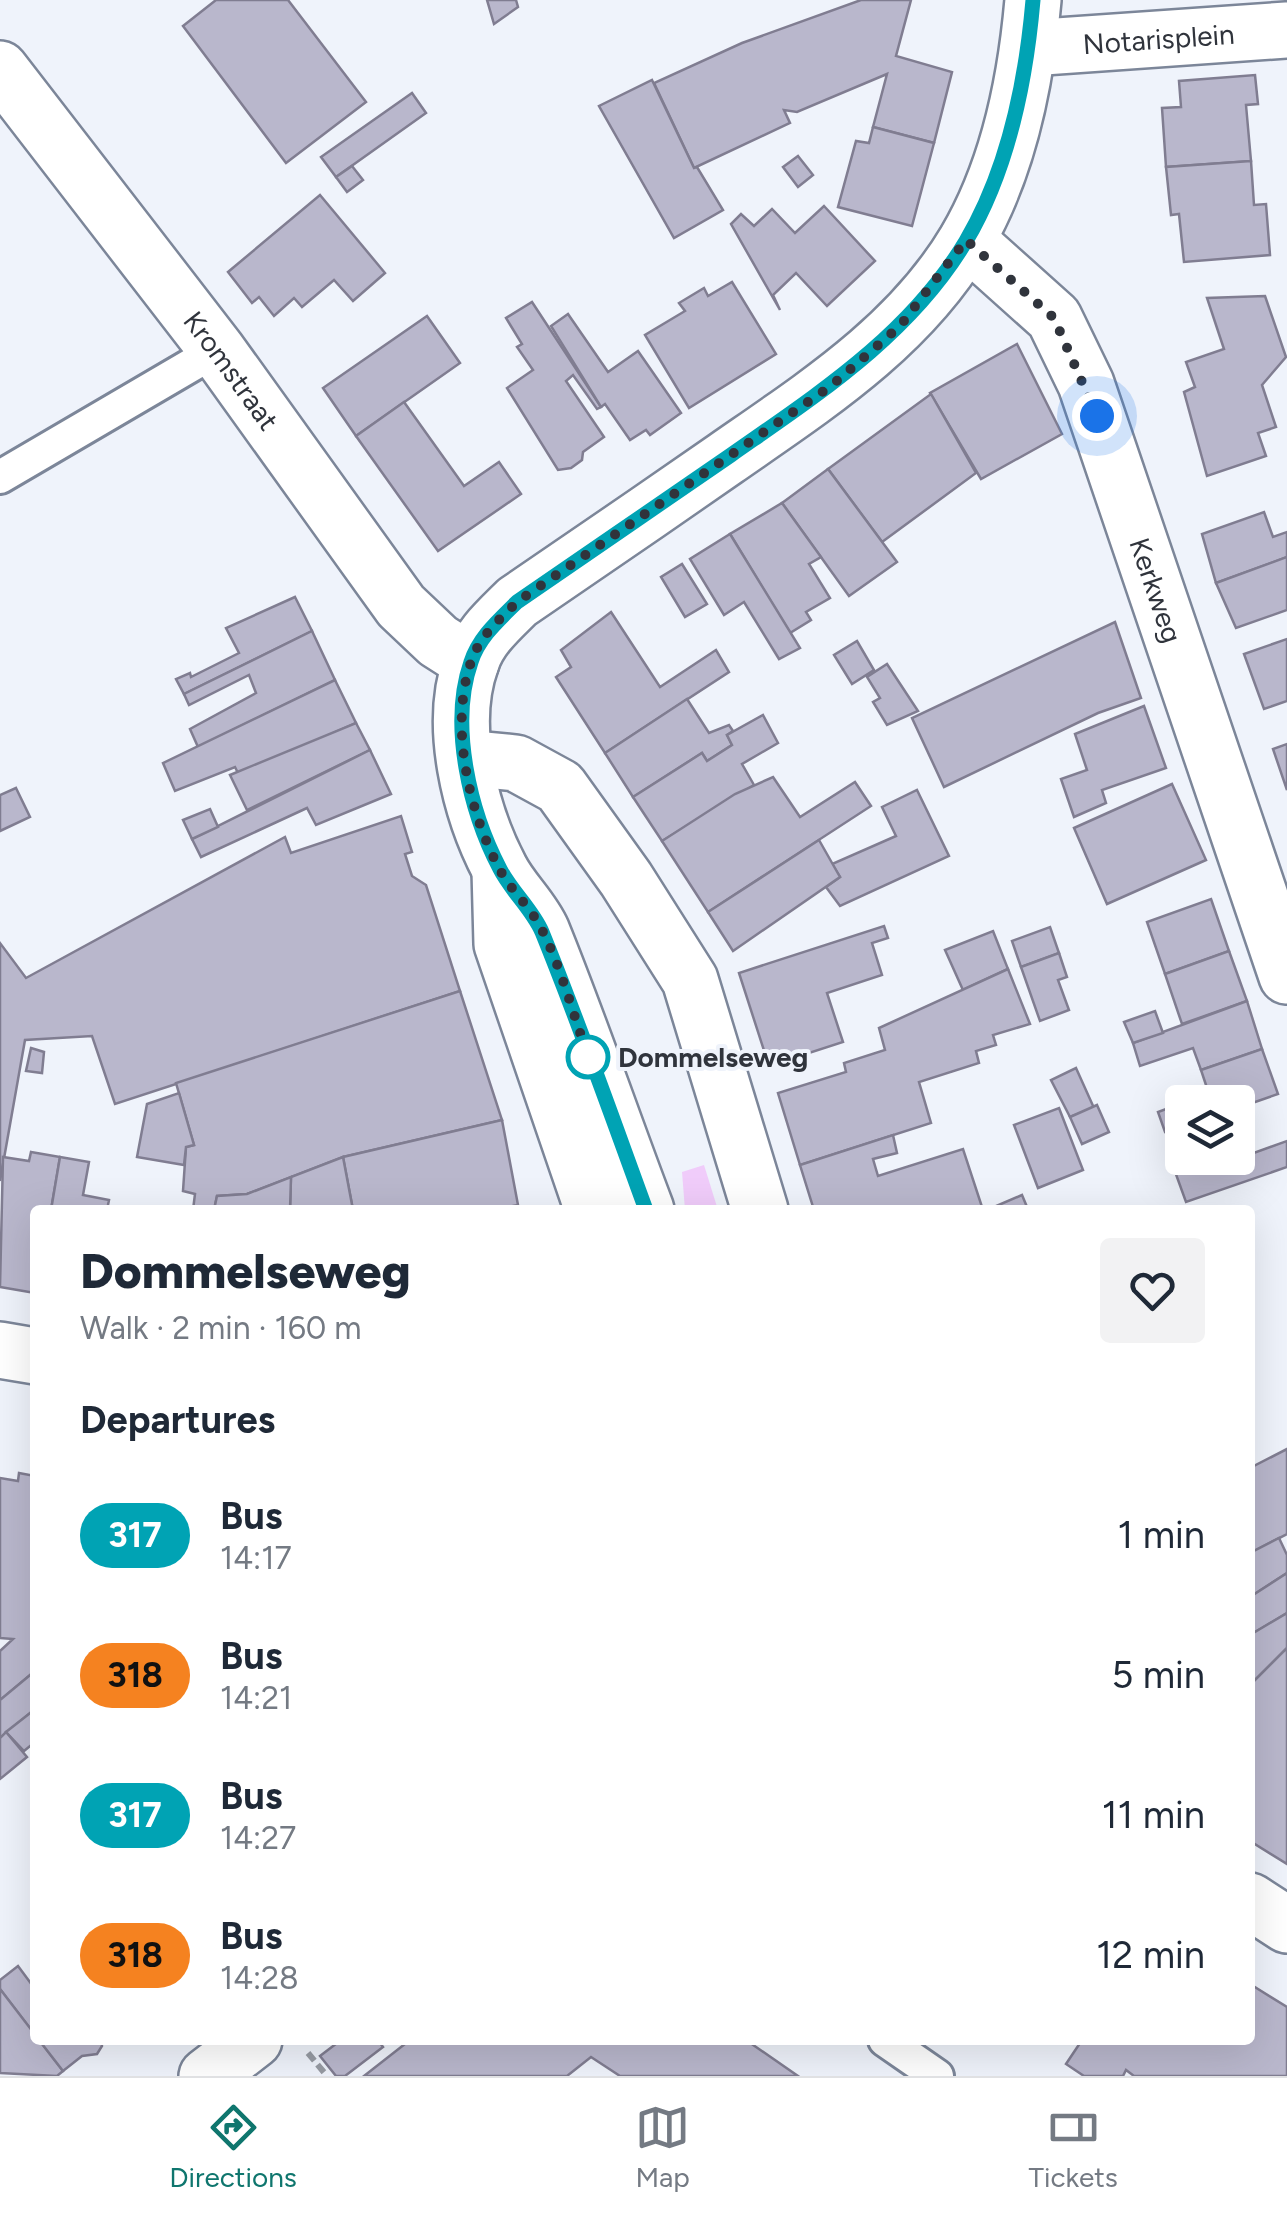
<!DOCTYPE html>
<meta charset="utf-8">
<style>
:root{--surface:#fff;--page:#f2f2f3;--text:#1f2937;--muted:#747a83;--line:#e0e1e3;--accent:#0f766e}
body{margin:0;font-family:Figtree,sans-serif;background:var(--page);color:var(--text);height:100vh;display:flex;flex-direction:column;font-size:38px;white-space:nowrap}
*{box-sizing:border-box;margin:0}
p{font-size:32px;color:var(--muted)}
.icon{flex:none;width:55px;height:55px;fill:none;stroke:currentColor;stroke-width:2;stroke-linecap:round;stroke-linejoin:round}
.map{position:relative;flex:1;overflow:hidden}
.sheet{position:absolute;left:30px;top:1205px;width:1225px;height:840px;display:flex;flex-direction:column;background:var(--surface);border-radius:10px;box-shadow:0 10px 40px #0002}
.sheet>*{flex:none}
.badge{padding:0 20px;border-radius:32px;font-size:35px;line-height:65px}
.controls{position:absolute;left:1165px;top:1085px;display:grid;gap:20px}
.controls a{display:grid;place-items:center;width:90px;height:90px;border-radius:10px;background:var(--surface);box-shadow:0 10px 40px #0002;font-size:50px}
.you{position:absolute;width:50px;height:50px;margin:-25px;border:8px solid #fff;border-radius:50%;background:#1a73e8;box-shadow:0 0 0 15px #1a73e833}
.map>.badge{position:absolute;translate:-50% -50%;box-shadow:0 0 0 5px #fff}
h2{padding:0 50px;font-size:38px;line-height:90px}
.round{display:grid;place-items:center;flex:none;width:105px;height:105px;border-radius:10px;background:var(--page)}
.overview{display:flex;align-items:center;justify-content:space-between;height:170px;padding:0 50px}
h1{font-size:48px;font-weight:800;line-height:75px}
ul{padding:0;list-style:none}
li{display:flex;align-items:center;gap:30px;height:140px;padding:0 50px}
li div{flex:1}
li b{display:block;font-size:38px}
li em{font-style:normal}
li .badge{min-width:110px;font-weight:700;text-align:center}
.menu{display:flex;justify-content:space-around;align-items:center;height:140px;border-top:2px solid var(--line);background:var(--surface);font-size:28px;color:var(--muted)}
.menu a{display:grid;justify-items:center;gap:5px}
.menu .on{color:var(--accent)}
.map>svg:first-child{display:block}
.green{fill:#f0ccfa}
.building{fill:#b9b7cc;stroke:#807d91;stroke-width:2.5}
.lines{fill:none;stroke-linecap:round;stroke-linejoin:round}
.lane-casing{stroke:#7c8699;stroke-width:38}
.street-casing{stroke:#7c8699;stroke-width:60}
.secondary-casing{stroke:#7c8699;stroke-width:60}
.path{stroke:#979ba3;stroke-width:6;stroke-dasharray:10 5;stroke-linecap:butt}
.lane{stroke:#fff;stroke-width:32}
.street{stroke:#fff;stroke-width:55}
.secondary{stroke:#fff;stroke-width:55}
.line-casing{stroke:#fff;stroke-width:22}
.line{stroke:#00a3b4;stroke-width:15}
.walk{stroke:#30343c;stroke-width:10;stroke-dasharray:0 18}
.stop-dot{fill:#fff;stroke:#00a3b4;stroke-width:5}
.labels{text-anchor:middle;stroke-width:8;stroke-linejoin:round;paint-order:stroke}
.street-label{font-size:28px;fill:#30343c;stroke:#eff3fb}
.stop-label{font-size:28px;font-weight:bold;fill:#30343c;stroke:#eff3fb;text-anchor:start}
</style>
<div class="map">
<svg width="1287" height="2076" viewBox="0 0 1287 2076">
<rect width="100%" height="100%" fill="#eff3fb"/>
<path class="green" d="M704 1165 718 1210H685L682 1172Z"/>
<g class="building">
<path d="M216 0H288L366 102 286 163 183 26Z"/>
<path d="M487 0H516L518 7 494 24Z"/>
<path d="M861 0H911L896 56 952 72 934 143 873 127 887 74 797 112 784 110 790 123 694 168 654 83 742 43Z"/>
<path d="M1255 75 1258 104 1246 105 1251 161 1166 167 1162 108 1181 107 1179 81Z"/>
<path d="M652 80 694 168 697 167 723 210 674 238 599 106Z"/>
<path d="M412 93 426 113 336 177 321 157Z"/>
<path d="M873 127 934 143 912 226 838 207 856 141 869 143Z"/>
<path d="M798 156 813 175 798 187 783 167Z"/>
<path d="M1251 161 1254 205 1266 204 1270 255 1184 262 1179 214 1171 215 1166 167Z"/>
<path d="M352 166 363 180 347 192 336 177Z"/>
<path d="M320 195 385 273 353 301 334 280 302 307 294 298 274 316 259 297 252 303 228 272Z"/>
<path d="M824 206 875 261 827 306 796 273 773 295 780 310 731 224 741 214 754 226 772 209 795 233Z"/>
<path d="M732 282 776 354 689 408 645 335 685 311 679 303 704 288 708 296Z"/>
<path d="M1265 296 1286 357 1262 385 1276 427 1258 433 1266 456 1207 476 1184 392 1195 387 1186 362 1224 349 1207 298Z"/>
<path d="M532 302 601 407 597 409 573 375 566 381 604 437 583 452 582 460 571 468 558 470 507 388 533 370 517 347 522 344 506 318Z"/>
<path d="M568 314 608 372 638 351 681 413 650 435 646 430 630 440 605 404 601 407 551 326Z"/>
<path d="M427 316 460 363 356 436 323 388Z"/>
<path d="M1017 344 1062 434 981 479 930 393Z"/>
<path d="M931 394 976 473 882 542 828 469Z"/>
<path d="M404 402 464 486 499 462 521 494 438 551 356 436Z"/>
<path d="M828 469 897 562 849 596 782 503Z"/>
<path d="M782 503 821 557 809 564 830 598 806 612 811 620 790 633 730 534Z"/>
<path d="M1264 512 1273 537 1287 532V557L1216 583 1202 534Z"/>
<path d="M730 534 800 648 779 659 744 602 724 615 690 559Z"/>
<path d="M1287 557V610L1236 628 1216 583Z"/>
<path d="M682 564 707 604 685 617 661 577Z"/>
<path d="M295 597 312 631 184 694 176 679 190 673 191 677 239 653 226 628Z"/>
<path d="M611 612 660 687 716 650 729 672 605 753 556 677 571 667 561 650Z"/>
<path d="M1115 622 1141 698 1098 713 944 787 912 718Z"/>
<path d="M312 631 335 680 198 747 190 729 256 693 249 675 189 705 184 694Z"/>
<path d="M1287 639V701L1264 709 1244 654Z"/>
<path d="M857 641 874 670 852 684 834 655Z"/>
<path d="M887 664 918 711 887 725 873 702 880 698 867 677Z"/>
<path d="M335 680 356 723 239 775 235 767 175 791 163 763Z"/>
<path d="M687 699 709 733 729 725 733 731 727 735 732 745 707 761 702 753 633 797 605 753Z"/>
<path d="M1144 706 1166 768 1102 790 1106 803 1074 817 1061 779 1087 770 1075 734Z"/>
<path d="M763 715 778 743 742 764 754 785 662 841 633 797 702 753 707 761 732 745 727 735Z"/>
<path d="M356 723 370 750 247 810 230 775Z"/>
<path d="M1287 744V790L1273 749Z"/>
<path d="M370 750 391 794 316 825 307 808 201 857 192 839Z"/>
<path d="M773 777 800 817 855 782 871 806 708 912 662 841 735 794Z"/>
<path d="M1172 784 1206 860 1107 904 1074 828Z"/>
<path d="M16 788 30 817 0 831V795Z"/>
<path d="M917 790 949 856 840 906 826 887 840 877 832 864 896 836 882 807Z"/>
<path d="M210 809 218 827 192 839 183 820Z"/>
<path d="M401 816 412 852 405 854 412 876 426 885 460 991 115 1104 92 1036 25 1040 0 1181V943L26 978 285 837 291 853Z"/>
<path d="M819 840 840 877 733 951 708 912Z"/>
<path d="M1211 899 1229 951 1165 974 1147 922Z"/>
<path d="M884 926 888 938 872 943 882 975 827 993 843 1042 769 1066 739 973Z"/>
<path d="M1050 927 1059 953 1021 967 1012 941Z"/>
<path d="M993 931 1008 969 963 990 945 950Z"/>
<path d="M1229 951 1247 1001 1182 1024 1165 974Z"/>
<path d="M1059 953 1067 977 1058 980 1069 1010 1040 1021 1021 967Z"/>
<path d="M1008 969 1030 1024 993 1035 996 1045 976 1051 979 1063 919 1082 931 1123 800 1165 778 1093 846 1072 844 1063 885 1050 879 1028Z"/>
<path d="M460 991 502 1120 343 1157 247 1194 217 1196 214 1210H193L195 1194 183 1191 186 1147 194 1145 176 1083Z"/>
<path d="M1247 1001 1262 1049 1201 1070 1193 1048 1140 1066 1133 1043Z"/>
<path d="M1155 1011 1163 1033 1133 1043 1124 1022Z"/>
<path d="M31 1048 44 1052 42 1073 26 1071Z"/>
<path d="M1262 1049 1278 1094 1238 1108V1102H1183L1209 1094 1201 1070Z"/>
<path d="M1076 1068 1094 1108 1070 1117 1051 1080Z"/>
<path d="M179 1093 194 1145 186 1147 184 1165 137 1157 147 1104Z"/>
<path d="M1182 1103V1126L1165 1132 1158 1112Z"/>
<path d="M1097 1105 1109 1132 1082 1144 1070 1117Z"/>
<path d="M1059 1108 1083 1170 1038 1188 1014 1125Z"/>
<path d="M502 1120 518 1205 494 1210H353L343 1157Z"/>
<path d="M893 1135 897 1153 873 1159 878 1176 963 1149 983 1210H814L800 1165Z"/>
<path d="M1287 1141V1167L1186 1202 1169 1155 1182 1151V1158H1238V1152L1240 1158Z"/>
<path d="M31 1152 60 1157 51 1210H35V1293L0 1287 3 1157 29 1161Z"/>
<path d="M60 1157 89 1162 83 1195 109 1200 107 1210H51Z"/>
<path d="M343 1157 353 1210H290L291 1177Z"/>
<path d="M291 1177 290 1210H214L217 1196 247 1194Z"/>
<path d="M1022 1195 1027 1207 987 1210Z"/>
<path d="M1287 1449V1534L1250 1553V1468Z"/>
<path d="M19 1473 35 1476V1671L0 1700V1651L13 1639 0 1638V1478L18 1481Z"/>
<path d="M1279 1538 1287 1555V1573L1250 1597V1553Z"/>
<path d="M1287 1573V1613L1250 1635V1597Z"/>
<path d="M1287 1613V1648L1250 1685V1635Z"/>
<path d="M1287 1648V1864L1250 1841V1685Z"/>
<path d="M35 1671V1709L0 1738V1700Z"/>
<path d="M34 1710 35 1742 24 1751 6 1732Z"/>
<path d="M6 1732 27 1757 0 1779V1738Z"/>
<path d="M18 1966 35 1989V2035L0 1989V1980Z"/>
<path d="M1250 1984 1287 2007V2076H1134L1126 2070 1123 2076H1084L1066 2064 1082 2040H1250Z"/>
<path d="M0 1989 63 2071 57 2076 0 2073Z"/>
<path d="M39 2040H101L102 2046 97 2054 82 2056 63 2071Z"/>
<path d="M341 2040H378L383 2047 345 2076H336L320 2056Z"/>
<path d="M410 2040H746L798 2076H620L591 2057 567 2076H364Z"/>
</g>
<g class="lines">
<g class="lane-casing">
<g id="lane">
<path d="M0 477 217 350"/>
<path d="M885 2040 937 2076"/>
</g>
</g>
<g class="street-casing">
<g id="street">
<path id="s1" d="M1029 48 1287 30"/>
<path id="s2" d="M0 69 217 350 401 606 438 641 471 662"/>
<path id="s3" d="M967 240 1054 318 1086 384 1287 976"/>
<path d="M465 758 516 763 560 787 626 879 690 980 760 1210"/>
<path d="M1250 1901 1287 1925"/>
<path d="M207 2076 254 2040"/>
</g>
</g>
<g class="secondary-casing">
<g id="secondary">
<path d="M500 870 502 944 593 1210"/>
<path d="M646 1210C611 1118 579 1023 542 932 532 909 511 891 500 869 470 812 448 725 471 662 479 637 499 620 517 602 586 555 656 507 725 459 814 397 909 337 966 241 1008 170 1026 81 1033 0"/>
<path d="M0 1350 35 1356"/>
</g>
</g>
<path class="path" d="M308 2053 327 2076"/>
<use href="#lane" class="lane"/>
<use href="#street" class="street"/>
<use href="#secondary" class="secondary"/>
</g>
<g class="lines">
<g class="line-casing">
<path id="line" d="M646 1210C612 1117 579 1023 542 932 532 909 511 891 500 869 470 812 449 725 471 662 479 637 499 620 517 602 588 553 660 504 731 455 818 394 910 335 966 241 1008 170 1026 81 1033 0"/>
</g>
<use href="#line" class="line"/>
<path class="walk" d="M588 1057 590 1062C574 1018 562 968 540 926 529 906 511 890 500 870 469 813 449 725 471 662 479 637 499 620 517 602L831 386 900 326 966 240 1054 318 1097 416"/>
</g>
<circle class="stop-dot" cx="588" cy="1057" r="20"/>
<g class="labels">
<g class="street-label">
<text dy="10" stroke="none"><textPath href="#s1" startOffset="130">Notarisplein</textPath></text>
<text dy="10" stroke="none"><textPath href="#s2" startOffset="380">Kromstraat</textPath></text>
<text dy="10" stroke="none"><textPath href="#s3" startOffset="408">Kerkweg</textPath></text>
</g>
<g class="stop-label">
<text x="618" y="1067">Dommelseweg</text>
</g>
</g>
</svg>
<div class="controls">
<a><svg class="icon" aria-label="layers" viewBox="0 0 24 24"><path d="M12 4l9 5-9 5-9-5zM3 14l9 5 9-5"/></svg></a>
</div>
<div class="you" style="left:1097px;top:416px"></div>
<section class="sheet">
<div class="overview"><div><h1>Dommelseweg</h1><p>Walk · 2 min · 160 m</p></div><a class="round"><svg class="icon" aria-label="heart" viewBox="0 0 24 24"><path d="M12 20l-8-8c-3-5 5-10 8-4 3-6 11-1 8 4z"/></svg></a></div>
<h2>Departures</h2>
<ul>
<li><span class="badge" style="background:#00a3b4;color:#fff">317</span><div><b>Bus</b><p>14:17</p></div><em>1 min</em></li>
<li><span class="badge" style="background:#f58220;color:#111">318</span><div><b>Bus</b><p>14:21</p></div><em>5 min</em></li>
<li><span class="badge" style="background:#00a3b4;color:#fff">317</span><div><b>Bus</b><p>14:27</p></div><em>11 min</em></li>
<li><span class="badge" style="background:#f58220;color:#111">318</span><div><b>Bus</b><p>14:28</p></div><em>12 min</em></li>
</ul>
</section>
</div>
<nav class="menu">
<a class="on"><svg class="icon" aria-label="directions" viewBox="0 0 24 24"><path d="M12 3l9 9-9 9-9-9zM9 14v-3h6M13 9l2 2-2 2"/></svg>Directions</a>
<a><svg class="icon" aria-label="map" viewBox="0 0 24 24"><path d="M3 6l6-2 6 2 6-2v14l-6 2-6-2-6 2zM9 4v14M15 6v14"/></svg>Map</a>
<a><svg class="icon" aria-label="tickets" viewBox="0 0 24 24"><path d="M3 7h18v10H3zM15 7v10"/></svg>Tickets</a>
</nav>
